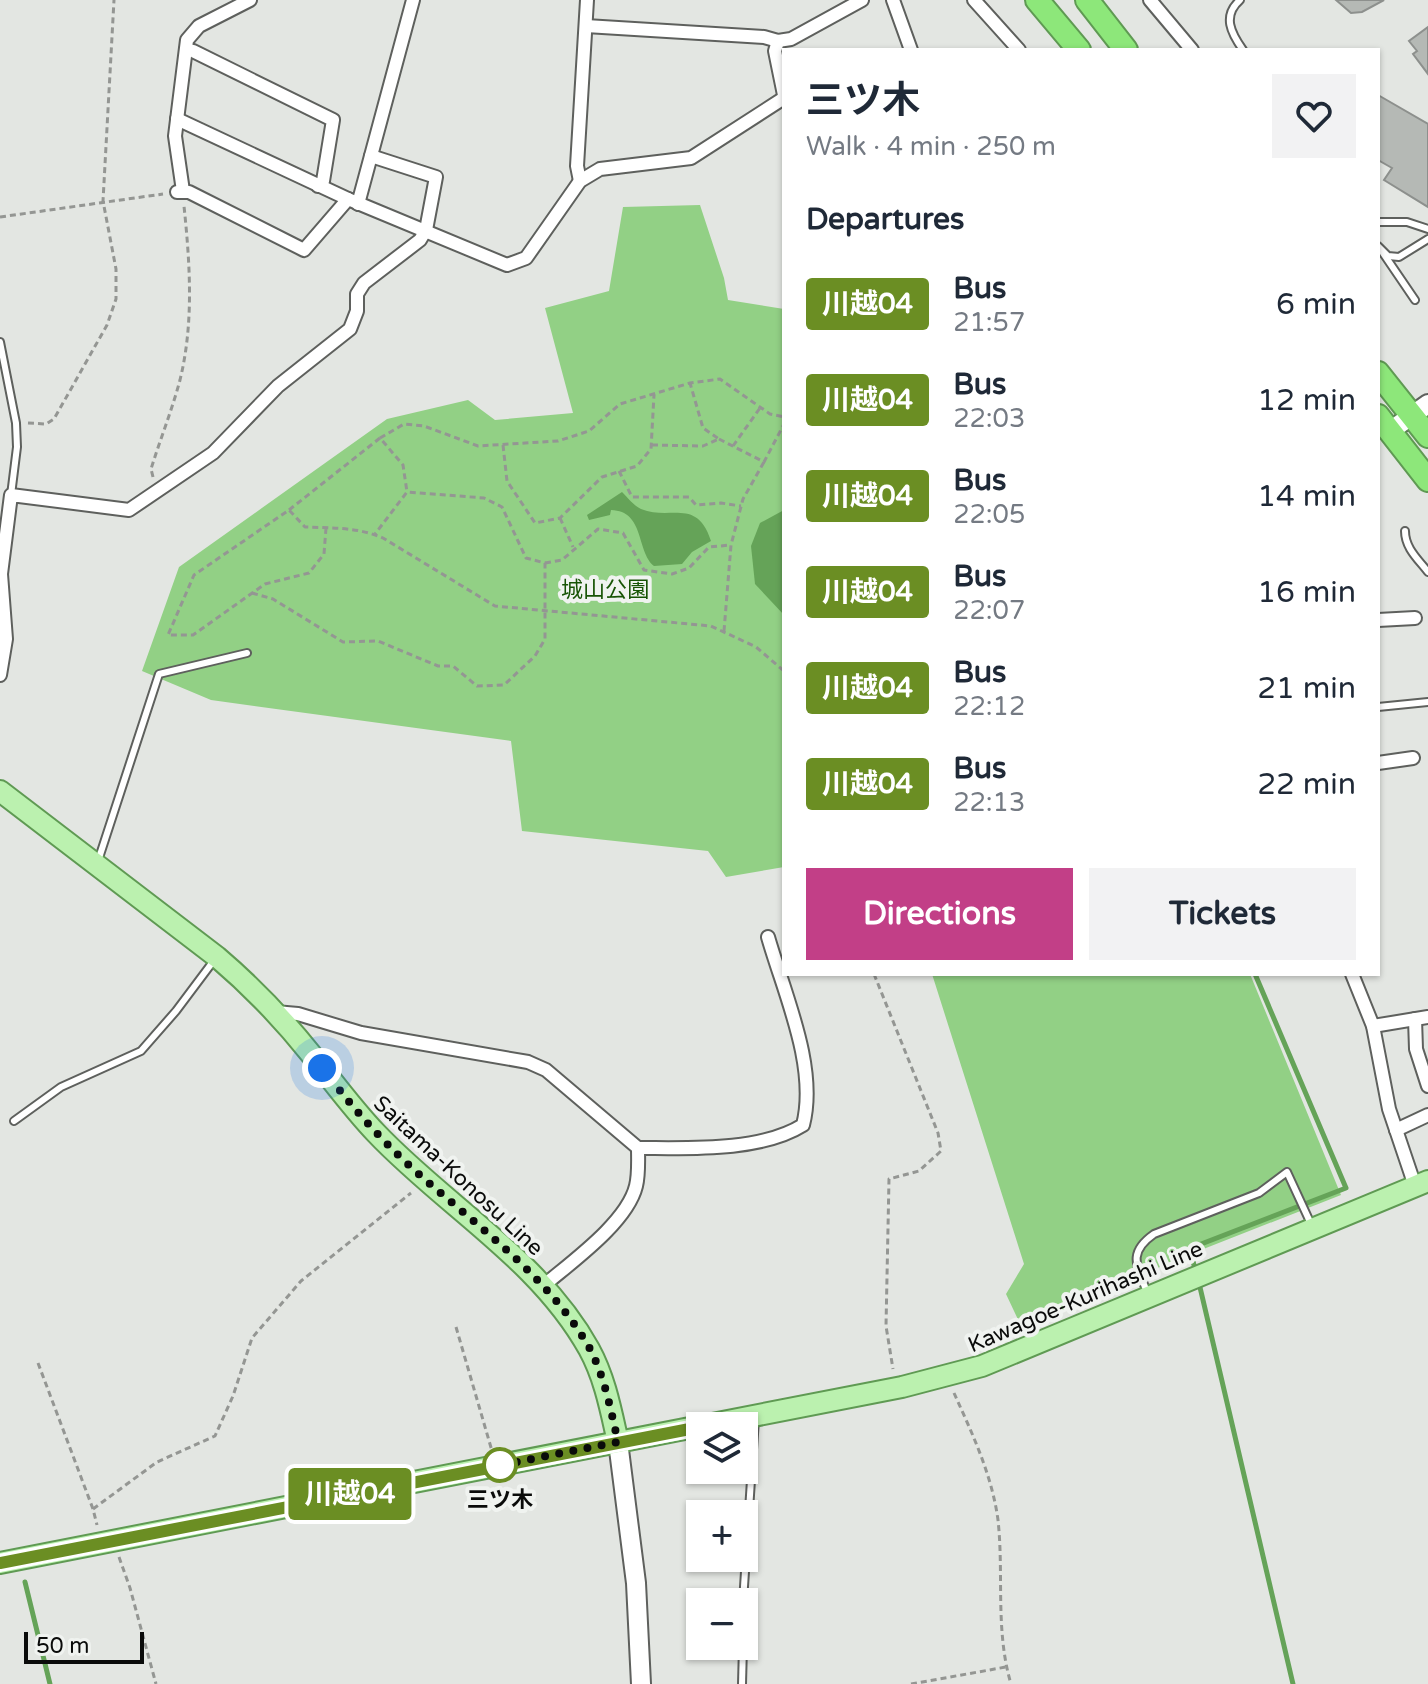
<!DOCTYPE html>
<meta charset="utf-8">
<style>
:root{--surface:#fff;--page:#f2f2f3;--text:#1f2937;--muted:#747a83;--accent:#c23f87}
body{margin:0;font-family:"Varela Round","Noto Sans JP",sans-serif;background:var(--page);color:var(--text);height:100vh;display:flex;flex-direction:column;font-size:30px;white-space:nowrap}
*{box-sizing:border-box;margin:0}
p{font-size:26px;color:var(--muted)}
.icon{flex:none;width:44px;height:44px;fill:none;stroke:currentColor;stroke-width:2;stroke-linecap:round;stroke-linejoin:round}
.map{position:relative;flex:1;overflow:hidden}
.details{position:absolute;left:782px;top:48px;width:598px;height:928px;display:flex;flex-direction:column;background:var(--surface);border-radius:0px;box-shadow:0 2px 6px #0004}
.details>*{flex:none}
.badge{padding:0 16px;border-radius:6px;font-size:28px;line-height:52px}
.controls{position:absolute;left:686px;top:1412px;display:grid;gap:16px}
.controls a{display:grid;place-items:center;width:72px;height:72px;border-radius:0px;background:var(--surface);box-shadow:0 2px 6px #0004;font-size:40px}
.scale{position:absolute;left:24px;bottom:20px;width:120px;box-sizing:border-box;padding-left:8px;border:4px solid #0a0b0a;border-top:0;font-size:22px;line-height:28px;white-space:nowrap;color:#0a0b0a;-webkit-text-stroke:6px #f0f3f0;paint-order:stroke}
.you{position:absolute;width:40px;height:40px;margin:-20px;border:6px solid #fff;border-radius:50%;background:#1a73e8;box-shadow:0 0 0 12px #1a73e833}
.map>.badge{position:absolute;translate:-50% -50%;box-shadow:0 0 0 4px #fff}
h2{padding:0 24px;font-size:30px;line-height:72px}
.round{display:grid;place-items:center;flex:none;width:84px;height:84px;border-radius:0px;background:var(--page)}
.headline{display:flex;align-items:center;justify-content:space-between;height:136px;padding:0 24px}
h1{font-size:38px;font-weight:700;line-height:60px}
.button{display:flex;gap:16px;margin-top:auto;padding:16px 24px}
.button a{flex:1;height:92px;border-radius:0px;background:var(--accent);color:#fff;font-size:32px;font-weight:700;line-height:92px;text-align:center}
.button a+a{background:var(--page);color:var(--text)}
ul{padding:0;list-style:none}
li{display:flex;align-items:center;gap:24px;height:96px;padding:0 24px}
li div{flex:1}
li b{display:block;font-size:30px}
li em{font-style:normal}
li .badge{min-width:88px;font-weight:700;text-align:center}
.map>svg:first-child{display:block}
.green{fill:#92d085}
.water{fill:#65a358}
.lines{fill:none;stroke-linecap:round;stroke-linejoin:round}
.stream{stroke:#65a358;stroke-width:5}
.building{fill:#b5b9b5;stroke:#8d908d;stroke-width:2}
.lane-casing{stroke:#5e605d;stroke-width:10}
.street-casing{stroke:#5e605d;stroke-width:16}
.secondary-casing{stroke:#5e605d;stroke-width:22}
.primary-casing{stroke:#5f9a53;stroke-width:24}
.highway-casing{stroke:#5f9a53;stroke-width:26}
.path{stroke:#949693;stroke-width:3;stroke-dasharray:6 4;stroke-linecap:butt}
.lane{stroke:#fff;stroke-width:6}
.street{stroke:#fff;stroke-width:12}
.secondary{stroke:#fff;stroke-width:18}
.primary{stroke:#bbf1af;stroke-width:20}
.highway{stroke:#8de77a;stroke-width:22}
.line-casing{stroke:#fff;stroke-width:18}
.line{stroke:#6b8e23;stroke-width:12}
.walk{stroke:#0a0b0a;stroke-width:8;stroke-dasharray:0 14.4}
.stop-dot{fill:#fff;stroke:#6b8e23;stroke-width:4}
.labels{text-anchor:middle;stroke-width:8;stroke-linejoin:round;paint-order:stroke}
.park-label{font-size:22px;fill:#175405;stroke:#f0f3f0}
.street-label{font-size:22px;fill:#0a0b0a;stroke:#f0f3f0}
.stop-label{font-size:22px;font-weight:bold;fill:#0a0b0a;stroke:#f0f3f0}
</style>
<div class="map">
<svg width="1428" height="1684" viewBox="0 0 1428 1684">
<rect width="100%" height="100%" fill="#e3e6e2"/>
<g class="green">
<path d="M700 205 724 278 728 300 784 309V867L726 877 708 851 522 831 511 741 211 700 142 671 179 567 387 419 468 400 495 420 573 413 545 308 609 291 623 207Z"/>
<path d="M932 974H1250L1341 1195 1173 1261 1023 1330 1006 1294 1024 1264Z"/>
</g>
<g class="water">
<path d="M622 492C627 497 634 506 641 509 670 521 697 497 711 541L692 552 682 564 654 566C636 551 645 511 611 510L610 515 589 520 587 515Z"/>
<path d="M784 510V615L755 584 751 546 760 523Z"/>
</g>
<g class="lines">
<g class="stream">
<path d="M1196 1274 1191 1252 1196 1246 1346 1188 1255 974"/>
<path d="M1199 1283 1293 1684"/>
<path d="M25 1582 50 1684"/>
</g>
</g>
<g class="building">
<path d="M1336 0H1384L1362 12 1351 13Z"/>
<path d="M1428 27V74L1413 54 1417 51 1409 41Z"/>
<path d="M1378 95 1428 124V207L1384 180 1392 168 1378 160Z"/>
</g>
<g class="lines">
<g class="lane-casing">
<g id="lane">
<path d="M1240 0C1222 16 1231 33 1243 50"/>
<path d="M1378 222H1407L1428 229"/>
<path d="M1378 246 1388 256 1399 257 1428 239"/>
<path d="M1383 253 1415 300"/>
<path d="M0 342 16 423 17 447 11 495"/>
<path d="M1405 531C1405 548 1418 559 1428 572"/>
<path d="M1378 707 1428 702"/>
<path d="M98 861 159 674 247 653"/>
<path d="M14 1121 61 1087 141 1051 176 1011 215 959"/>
<path d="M1147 1292C1137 1266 1127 1253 1154 1234L1259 1193 1287 1172 1311 1224"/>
<path d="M743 1602 755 1419"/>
<path d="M742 1684 743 1646"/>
</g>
</g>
<g class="street-casing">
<g id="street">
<path d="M893 0 911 50"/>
<path d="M974 0 1019 50"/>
<path d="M1150 0 1192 50"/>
<path d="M586 26 764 37 778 41 791 39 862 0"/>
<path d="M778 41 775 51 784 95"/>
<path d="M186 50 193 51 333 120 323 181 318 186"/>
<path d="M177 119 348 199 507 265 526 258 580 181 600 169 691 158 784 98"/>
<path d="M580 181 577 166 587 0"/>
<path d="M183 191 175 136 187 40 199 26 250 0"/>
<path d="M177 192H189L304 250 348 199"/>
<path d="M358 204 413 0"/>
<path d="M1378 620 1415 618"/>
<path d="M0 675 6 639 1 574 11 495 129 510 213 453 278 386 350 329 357 311V294L364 283 420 240 426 230 436 177 371 156"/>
<path d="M1378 763 1413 758"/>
<path d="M1352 974 1373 1026 1389 1109 1415 1186"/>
<path d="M275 1012 298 1014 361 1033 528 1062 546 1070 638 1148C638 1160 639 1174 636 1186 627 1223 570 1263 542 1287"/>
<path d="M1415 1019 1416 1049 1428 1086"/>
<path d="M1373 1026 1428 1017"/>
<path d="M1396 1130 1428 1115"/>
<path d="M638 1148C687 1148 760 1152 803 1125 818 1067 784 993 768 937"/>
</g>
</g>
<g class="secondary-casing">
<g id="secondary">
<path d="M1390 431 1428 404"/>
<path d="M618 1442 636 1583 641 1684"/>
</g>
</g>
<g class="primary-casing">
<g id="primary">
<path d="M0 791 217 957C251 986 282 1018 310 1053 332 1080 352 1108 376 1133 445 1206 539 1259 589 1349 605 1378 611 1411 618 1442"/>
<path d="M702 1426 902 1387 982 1366 1428 1181"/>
<path d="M0 1563 700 1426"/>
</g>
</g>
<g class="highway-casing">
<g id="highway">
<path d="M1037 0 1079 50"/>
<path d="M1087 0 1126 50"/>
<path d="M1378 373 1428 436"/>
<path d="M1378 416 1428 480"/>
</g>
</g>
<g class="path">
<path d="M0 217 163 194"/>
<path d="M28 423 46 424 54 419 107 325 116 299V269L103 201 114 0"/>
<path d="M380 438 404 424 424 426 478 446 558 441 589 431 620 404 690 383 720 379 770 414 784 417"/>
<path d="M719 439 764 462 784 424"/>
<path d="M503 445 507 481 535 523 560 518 602 477 637 466 651 449 654 395"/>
<path d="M652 445 703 446 719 439 703 428 690 383"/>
<path d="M733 446 760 408"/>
<path d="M619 471 632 497H689L696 505 721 503 741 506"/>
<path d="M153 477 151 469C160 440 172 410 180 380 194 323 190 264 184 206"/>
<path d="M289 510 380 438 403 465 407 492"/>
<path d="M560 518 573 547"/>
<path d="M326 528 324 554 309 573 265 584 193 635H168L194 575 289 510 305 527C331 528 358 527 383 538L495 606 711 626 756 647 784 671"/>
<path d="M545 563 562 560 598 529 623 533 644 570 672 574 689 568 709 547 731 545"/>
<path d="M252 593 273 599 343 642 378 641 438 666H453L477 686 504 685 535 656 545 639V563L526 558 502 507 484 498 407 492 375 534"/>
<path d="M724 631 731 545 743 499 764 462"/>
<path d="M874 974 938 1133 941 1151 919 1171 889 1179 886 1326 893 1369"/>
<path d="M456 1327 492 1451"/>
<path d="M38 1363 93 1509 97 1525"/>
<path d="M954 1393C972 1433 992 1475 998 1520 1004 1575 995 1630 1011 1684"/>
<path d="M93 1509 157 1462 215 1436 233 1396 252 1338 301 1281 411 1193"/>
<path d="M119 1557 130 1588 156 1684"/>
<path d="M911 1684 1006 1667"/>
</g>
<use href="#lane" class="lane"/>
<use href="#street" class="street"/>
<use href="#secondary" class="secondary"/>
<use href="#primary" class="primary"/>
<use href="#highway" class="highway"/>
</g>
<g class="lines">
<g class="line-casing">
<path id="line" d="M0 1563 700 1427"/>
</g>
<use href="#line" class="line"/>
<path class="walk" d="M322 1068C350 1104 378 1137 412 1168 474 1224 548 1275 590 1349 605 1378 611 1411 618 1442L496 1466 500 1465"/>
</g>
<circle class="stop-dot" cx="500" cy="1465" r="16"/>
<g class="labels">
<g class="park-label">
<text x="605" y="597">城山公園</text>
</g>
<g class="street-label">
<text transform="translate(459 1175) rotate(43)" y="8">Saitama-Konosu Line</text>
<text transform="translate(1085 1296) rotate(-23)" y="8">Kawagoe-Kurihashi Line</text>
</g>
<g class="stop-label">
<text x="500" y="1507">三ツ木</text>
</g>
</g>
</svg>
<div class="controls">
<a><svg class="icon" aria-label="layers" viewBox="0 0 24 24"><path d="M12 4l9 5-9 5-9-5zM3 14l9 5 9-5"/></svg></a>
<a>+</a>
<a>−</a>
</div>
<div class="scale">50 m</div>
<div class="you" style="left:322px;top:1068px"></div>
<b class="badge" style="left:350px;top:1494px;background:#6b8e23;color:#fff">川越04</b>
<section class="details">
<div class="headline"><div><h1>三ツ木</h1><p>Walk · 4 min · 250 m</p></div><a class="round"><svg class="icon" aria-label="heart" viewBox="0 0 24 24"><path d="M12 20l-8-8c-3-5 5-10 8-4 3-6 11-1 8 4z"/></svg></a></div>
<h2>Departures</h2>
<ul>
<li><span class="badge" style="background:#6b8e23;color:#fff">川越04</span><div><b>Bus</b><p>21:57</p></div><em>6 min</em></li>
<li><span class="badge" style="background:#6b8e23;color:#fff">川越04</span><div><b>Bus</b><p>22:03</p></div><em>12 min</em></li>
<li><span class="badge" style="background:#6b8e23;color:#fff">川越04</span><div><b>Bus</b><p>22:05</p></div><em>14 min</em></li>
<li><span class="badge" style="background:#6b8e23;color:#fff">川越04</span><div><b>Bus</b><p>22:07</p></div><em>16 min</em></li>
<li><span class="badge" style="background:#6b8e23;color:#fff">川越04</span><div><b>Bus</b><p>22:12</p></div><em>21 min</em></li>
<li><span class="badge" style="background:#6b8e23;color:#fff">川越04</span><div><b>Bus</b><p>22:13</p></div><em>22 min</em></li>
</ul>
<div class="button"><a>Directions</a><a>Tickets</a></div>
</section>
</div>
